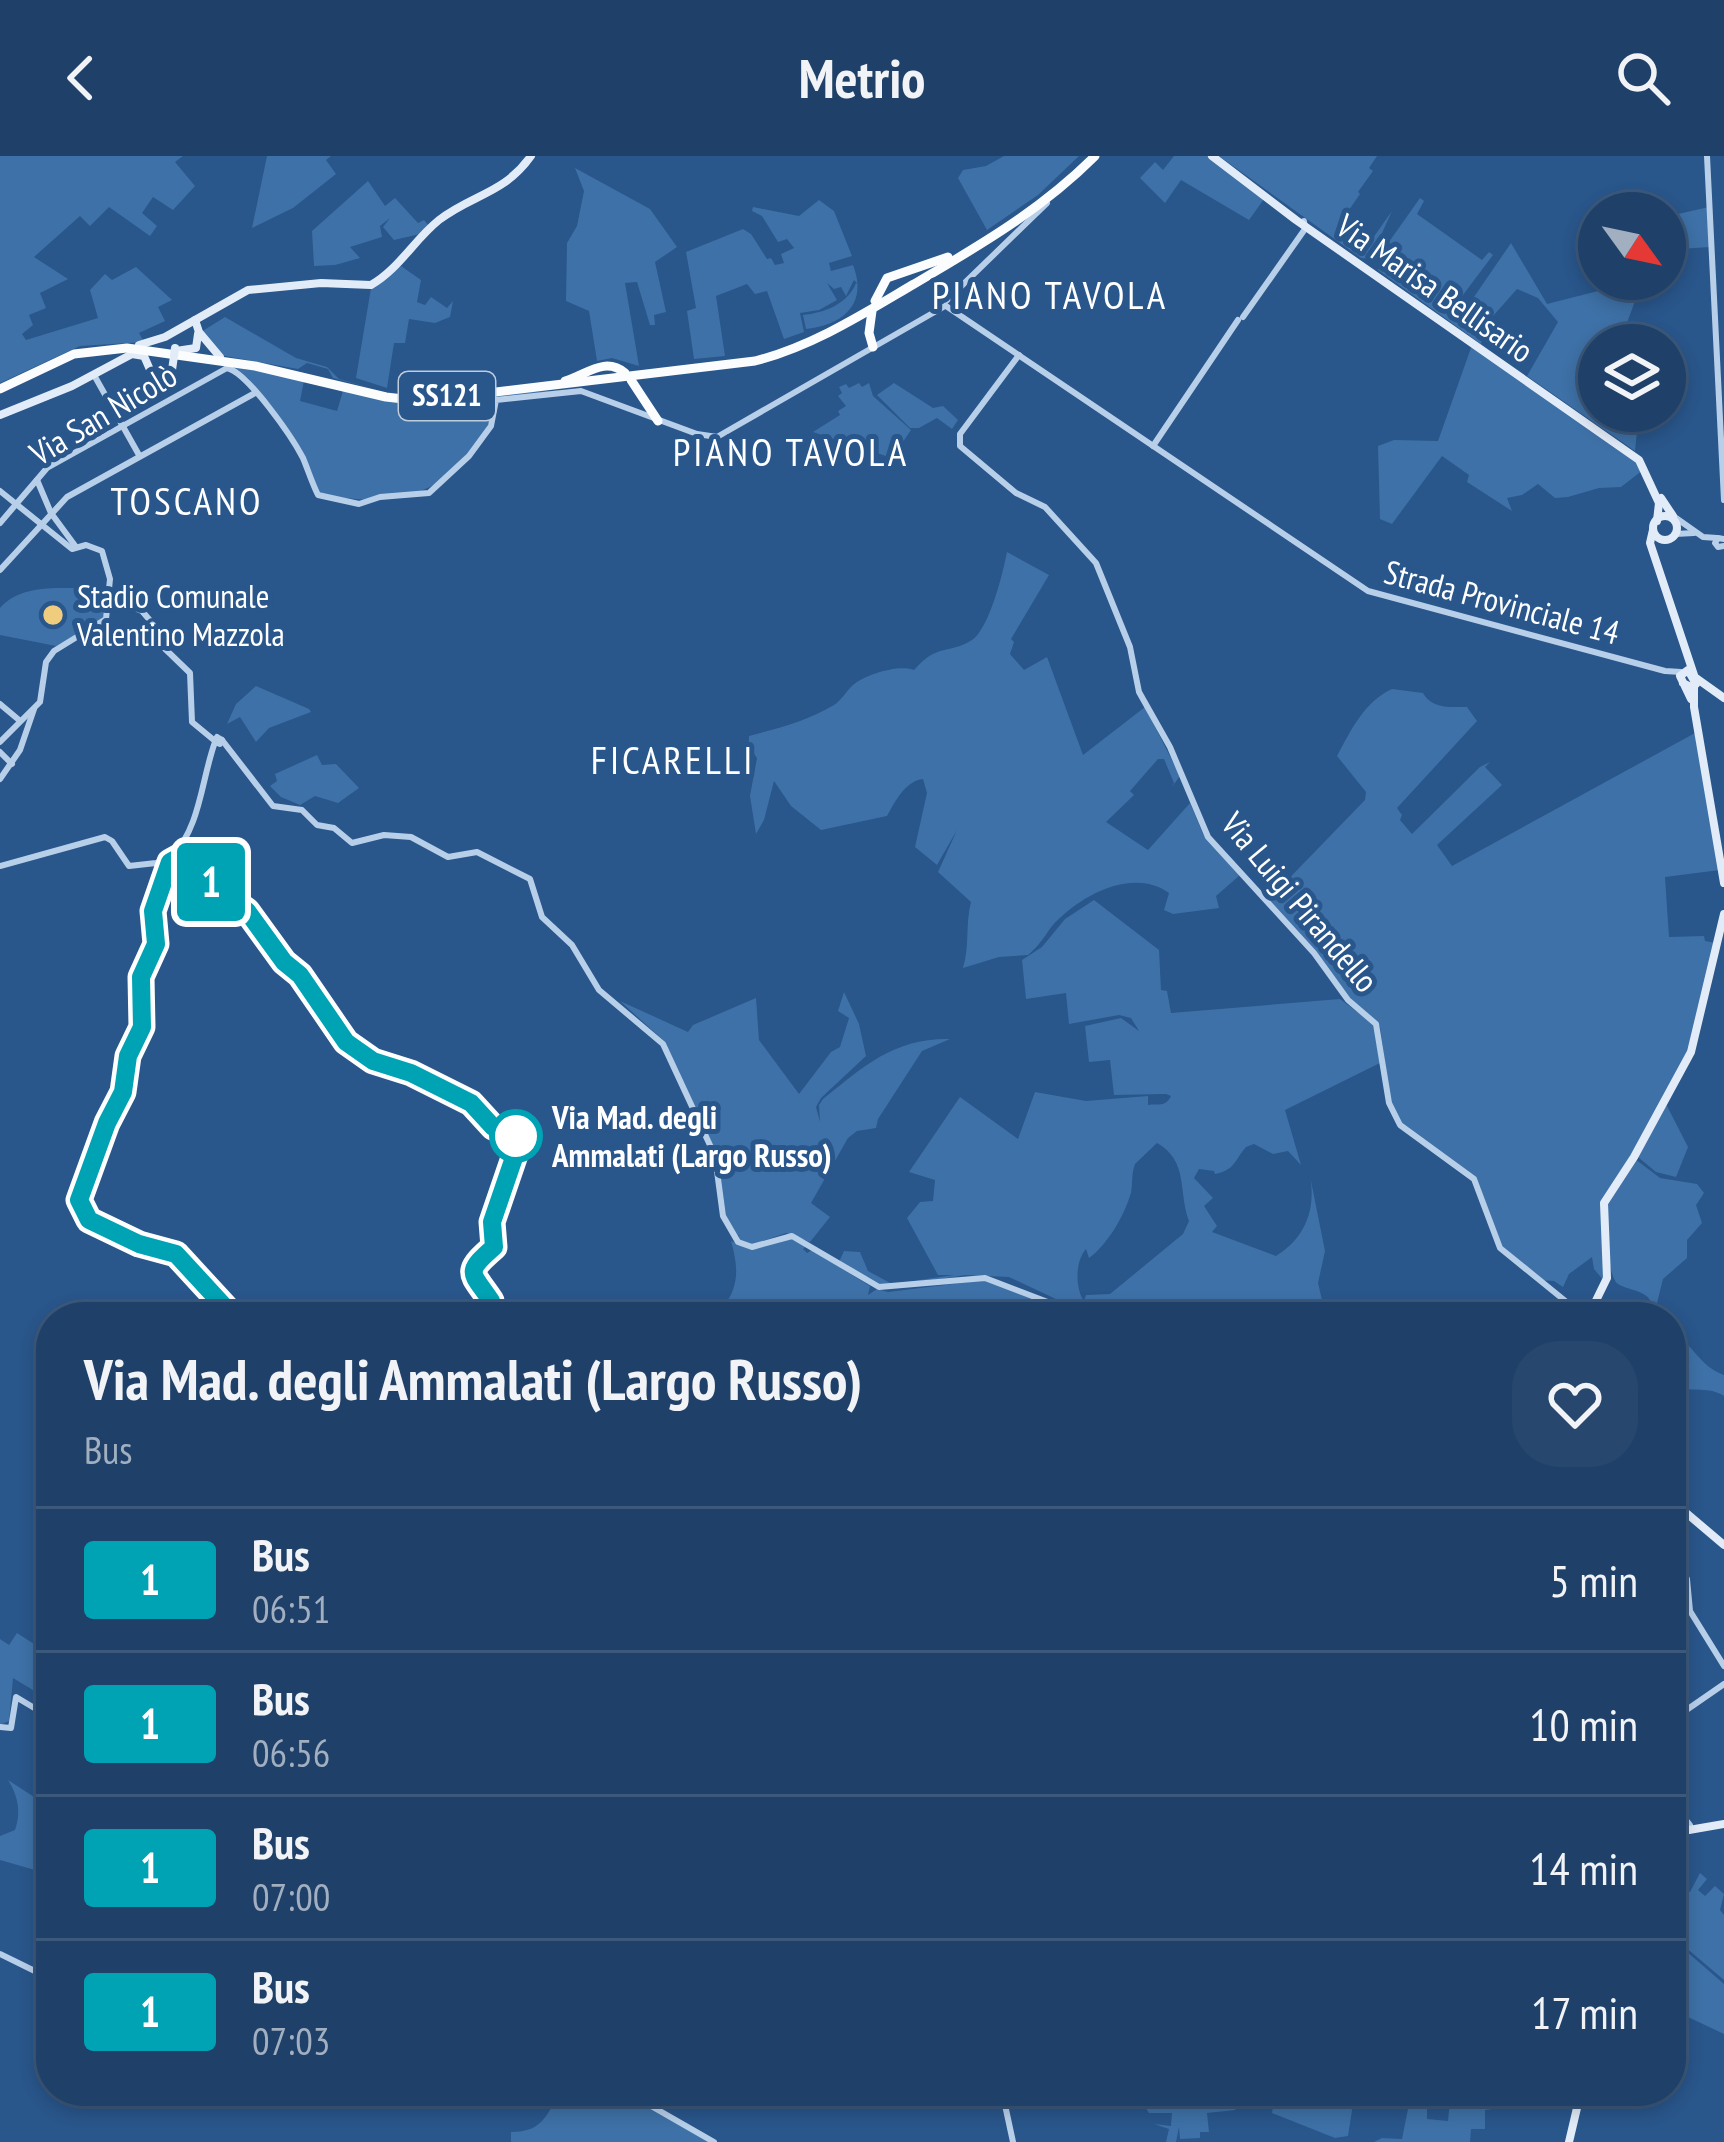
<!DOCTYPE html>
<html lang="it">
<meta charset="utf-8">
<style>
:root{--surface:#1f4068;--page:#27476e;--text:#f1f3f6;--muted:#a1afc0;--line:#3c597c}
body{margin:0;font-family:"PT Sans Narrow",sans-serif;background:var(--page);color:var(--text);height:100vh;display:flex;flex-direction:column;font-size:45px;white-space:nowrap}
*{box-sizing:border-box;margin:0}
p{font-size:39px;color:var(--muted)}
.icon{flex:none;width:66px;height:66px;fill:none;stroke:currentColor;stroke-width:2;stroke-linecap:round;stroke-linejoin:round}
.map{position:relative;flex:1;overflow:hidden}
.sheet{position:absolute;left:36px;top:1146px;width:1650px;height:804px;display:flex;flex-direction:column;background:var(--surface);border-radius:48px;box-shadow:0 6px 18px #0003,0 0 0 3px var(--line)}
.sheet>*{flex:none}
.badge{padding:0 24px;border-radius:9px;font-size:42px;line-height:78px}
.needle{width:78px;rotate:123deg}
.fabs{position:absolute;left:1578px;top:36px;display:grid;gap:24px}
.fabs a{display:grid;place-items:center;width:108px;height:108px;border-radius:50%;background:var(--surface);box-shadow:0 6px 18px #0003,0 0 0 3px var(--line);font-size:60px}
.map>.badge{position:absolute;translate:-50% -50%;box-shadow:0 0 0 6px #fff}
.round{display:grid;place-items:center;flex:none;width:126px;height:126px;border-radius:48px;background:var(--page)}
.summary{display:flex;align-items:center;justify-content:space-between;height:204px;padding:0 48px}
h1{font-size:57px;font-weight:700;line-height:90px}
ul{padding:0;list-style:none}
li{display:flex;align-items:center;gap:36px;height:144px;padding:0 48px;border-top:3px solid var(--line)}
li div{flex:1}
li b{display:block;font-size:45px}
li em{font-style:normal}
li .badge{min-width:132px;font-weight:700;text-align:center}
header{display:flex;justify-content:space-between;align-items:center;height:156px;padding:0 48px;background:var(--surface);font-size:54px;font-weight:700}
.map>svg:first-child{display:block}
.green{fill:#3e71a7;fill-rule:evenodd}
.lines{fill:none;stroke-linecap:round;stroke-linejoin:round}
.tertiary{stroke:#b8cfe9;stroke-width:6}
.secondary{stroke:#e2ecf8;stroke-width:8}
.primary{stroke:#fafcfe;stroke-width:9}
.secondary-bridge{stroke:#e2ecf8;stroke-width:8}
.line-casing{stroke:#fff;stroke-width:27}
.line{stroke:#00a3b4;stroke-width:18}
.poi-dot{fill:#f0cc7e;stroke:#29568b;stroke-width:4.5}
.stop-dot{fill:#fff;stroke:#00a3b4;stroke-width:6}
.labels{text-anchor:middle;stroke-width:10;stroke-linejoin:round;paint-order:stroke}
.shield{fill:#29568b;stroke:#bfccdc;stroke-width:3}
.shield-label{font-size:30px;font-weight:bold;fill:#fff}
.street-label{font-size:33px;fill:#fff;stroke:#29568b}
.poi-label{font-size:33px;fill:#fff;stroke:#29568b;text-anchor:start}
.stop-label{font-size:33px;font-weight:bold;fill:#fff;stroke:#29568b;text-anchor:start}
.quarter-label{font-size:39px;letter-spacing:3px;fill:#fff;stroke:#29568b}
</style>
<header><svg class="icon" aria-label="back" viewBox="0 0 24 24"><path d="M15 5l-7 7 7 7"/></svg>Metrio<svg class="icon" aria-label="search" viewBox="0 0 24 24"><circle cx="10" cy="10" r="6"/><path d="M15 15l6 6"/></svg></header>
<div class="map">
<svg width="1724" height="1986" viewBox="0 0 1724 1986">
<rect width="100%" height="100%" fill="#29568b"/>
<g class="green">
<path d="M0 0H183L175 6 195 30 173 54 153 41 142 57 157 70 150 80 109 51 90 70 80 60 34 101 68 123 40 137 46 152 29 159 33 169 22 178 26 184 98 162 90 134 105 118 112 124 136 111 172 144 158 151 165 165 139 177 144 186 80 190 0 227Z"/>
<path d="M267 0H331L326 4 336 18 293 52 252 72Z"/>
<path d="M1004 0H1079L1038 39 987 74 958 22 963 14 986 10Z"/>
<path d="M1174 0H1209L1264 43 1249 64 1181 24 1165 47 1140 22 1155 6 1163 14Z"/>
<path d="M1219 0H1377L1369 12 1373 15 1358 36 1360 38 1338 70 1368 89 1392 55 1382 77 1384 86 1370 103 1361 102Z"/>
<path d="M575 12 650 53 677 91 655 106 666 156 654 159 655 169H650L637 126 625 127 639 210 612 202 597 205 589 155 566 145 567 87 577 70 584 35Z"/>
<path d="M368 25 385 50 395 42 418 67 424 64 429 70 420 78 394 84 383 71 390 62 380 70 382 81 350 91 360 102 335 109 314 110 312 75Z"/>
<path d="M1420 42 1424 45 1417 58 1482 104 1489 96 1493 99 1457 147 1465 154 1511 87 1547 148 1602 134 1598 129C1612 121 1624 124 1641 129L1625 172 1636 184 1633 189H1599V255H1639L1635 295 1527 220 1558 166 1538 142 1517 133 1486 168 1481 188 1378 114 1379 100Z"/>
<path d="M819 44 834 55 852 100 829 107 831 115 853 109C868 147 844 169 806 173L803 159C824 157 848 148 856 127L859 129 854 124 846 140 841 131 834 133 827 127 837 144 819 154 800 157 804 176 784 183 767 135 755 138 747 128 716 140 725 200 694 203 687 155 696 152 686 96 743 73 751 78 767 103 771 102 775 109 784 107 781 98 794 92 787 83 778 86 762 60 752 55 753 51 799 60Z"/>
<path d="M1709 51 1710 91 1665 94V61Z"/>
<path d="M401 110 421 124 417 146 425 149 431 141 447 152 453 145 450 161 435 167 409 163 405 187H394L387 232 356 222 371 132Z"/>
<path d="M225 161 296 202 327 211 339 223 378 234 333 222 328 213 307 207 298 213 219 199 201 176Z"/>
<path d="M1472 189 1634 304 1643 314 1621 331 1599 332 1568 341 1555 342 1538 328 1522 339 1507 342 1512 355 1467 326 1469 319 1442 300 1392 368 1380 363 1378 290 1394 284 1438 285Z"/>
<path d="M222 207 304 225 300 245 337 255 343 235 384 244 583 233 494 243C491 251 492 261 488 269 453 341 390 354 318 337L302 295 248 222Z"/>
<path d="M859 227 862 231 869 227 873 240 911 274 892 302 813 276 840 259 838 255 846 250 838 240 842 237 839 231 846 228 849 232Z"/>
<path d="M894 227 933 252 943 250 958 264 952 273 937 262 919 272H910L877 239Z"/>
<path d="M1007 396 1049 419 1011 483 1014 486 1010 498 1024 514 1047 501 1083 599 1145 551 1180 620 1171 632 1174 627 1164 603H1158L1130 635 1134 639 1106 666 1148 694 1190 647 1203 678 1240 719 1216 740 1219 752 1173 758 1164 754 1169 737C1133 711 1080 739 1052 770 1044 781 1039 790 1028 799L999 801 963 812C970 789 965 769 971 746L938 716 957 674 937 709 915 691 927 637 923 623C905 625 895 646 887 660L821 674 791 650 774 625 764 664 756 678 750 640 757 602 749 591V580C779 572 805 566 834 549 842 544 846 535 853 529 866 518 899 508 914 514 939 486 948 499 972 484 989 473 1003 417 1007 396Z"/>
<path d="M91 432 108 434 106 457 101 466 56 490 0 479V452C22 427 60 433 91 432Z"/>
<path d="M256 530 309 553 311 556 269 572 256 586 240 561 227 568 236 548Z"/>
<path d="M1392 533 1423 537C1432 553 1450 551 1467 551L1477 565 1397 652 1402 659 1400 664 1412 678 1480 611 1490 606 1485 611 1502 629 1437 689 1452 710 1695 577 1720 714 1665 721 1669 781 1704 780 1705 785 1716 787 1692 889 1639 989 1602 1046 1604 1125 1594 1113 1592 1101 1569 1118 1563 1131 1554 1125 1537 1124 1503 1094 1480 1031 1401 968 1391 947 1380 871 1355 849 1268 744 1365 644 1366 636 1337 600C1351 574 1364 546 1392 533Z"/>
<path d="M317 599 322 609 336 608 359 632 338 647 315 640 300 649 281 641 270 630 277 625 275 618Z"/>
<path d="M1094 744 1159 794 1161 834 1167 835 1171 857 1340 843 1375 869 1382 906 1285 954 1301 1009 1288 995 1273 998 1254 988 1246 991C1234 1005 1235 1014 1215 1018L1214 1015 1199 1013 1194 1022 1213 1042 1204 1050 1217 1070 1212 1076 1276 1100C1306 1082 1316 1052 1310 1020L1325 1095 1318 1127 1326 1161H1094L1009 1121 966 1119 888 1131 873 1127 839 1106 844 1095 860 1096 868 1115 892 1128 954 1119H938L907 1062 920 1046 933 1045 935 1024 909 1016 960 941 1018 983 1035 936 1086 945 1148 940V949C1158 947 1165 952 1171 940L1166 938 1114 939 1110 904 1089 906 1085 870 1121 862 1139 875 1131 862 1119 859 1069 868 1066 837 1026 843 1022 804 1042 791 1065 763ZM1157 987C1189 1005 1178 1036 1189 1065L1183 1078 1110 1138 1086 1139 1084 1145C1076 1134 1074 1107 1086 1093L1089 1102C1108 1088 1124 1060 1131 1037 1133 1027 1131 1019 1135 1008Z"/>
<path d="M844 836 859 868 866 900 821 942 816 951 820 966 819 949 823 943C864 910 894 882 950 883L922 895 878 963 876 972 857 975 848 982 811 1047 830 1061 810 1086 786 1077 751 1089 736 1083 740 1079 735 1081 727 1066 719 1008 663 884 620 845 688 876 693 869 756 842 759 884 799 938 831 896 840 891 849 862 838 855Z"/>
<path d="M1666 948 1688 991 1676 1021 1656 1016 1638 1001Z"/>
<path d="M1635 1003 1660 1022 1697 1028 1704 1037 1696 1049 1702 1067 1687 1084V1102L1663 1123 1657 1147 1662 1161H1651C1657 1133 1633 1137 1618 1128 1606 1120 1604 1056 1609 1044 1615 1030 1627 1016 1635 1003Z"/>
<path d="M791 1082 806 1090 803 1093 807 1097 812 1094 870 1130 868 1139 877 1133 888 1136 985 1124 1076 1161H731L723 1151C740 1130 738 1110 731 1085L751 1093Z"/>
<path d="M1672 1175C1693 1188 1699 1210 1724 1219V1240C1709 1230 1692 1236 1676 1232L1671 1236Z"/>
<path d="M17 1477 51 1499V1545L13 1522 9 1565 0 1569V1483L9 1489Z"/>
<path d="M8 1624 51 1652V1699L47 1698 42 1716 0 1704V1680L15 1674C22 1655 17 1638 8 1624Z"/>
<path d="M1700 1717 1707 1723 1698 1734 1705 1740 1715 1730 1724 1738 1720 1754 1724 1759V1824L1671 1779 1678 1754 1671 1747V1729L1690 1736Z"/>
<path d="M1671 1782 1724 1828V1878L1671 1853Z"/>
<path d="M559 1935H621L711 1986H511V1976C539 1976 547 1963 559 1935Z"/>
<path d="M1172 1935H1218L1237 1951 1235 1954 1207 1957 1209 1976H1200V1982L1180 1983 1179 1971 1176 1986H1166L1169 1973 1154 1968 1171 1970 1172 1957H1149L1139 1941Z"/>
<path d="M1252 1935H1355L1348 1980 1335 1982 1272 1957 1274 1944Z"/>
<path d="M1444 1935H1464L1466 1953 1506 1947 1501 1935H1520L1524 1943 1530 1935 1542 1938 1539 1943H1564L1561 1951 1537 1947 1485 1954V1973H1471L1470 1986H1374L1382 1982 1402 1983 1411 1938 1427 1940V1963L1448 1965 1450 1945 1433 1942Z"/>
</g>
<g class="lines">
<g class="tertiary">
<path d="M1707 0 1724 344"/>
<path d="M946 145 1047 47"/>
<path d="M946 150 1368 435 1665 515 1681 516"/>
<path d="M1243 161 1305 73 1304 65"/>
<path d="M1019 199 960 278V290L1016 337 1045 351 1096 407 1130 491 1139 536 1170 591 1208 681 1314 797 1348 844 1376 868 1389 947 1400 969 1474 1023 1500 1092 1585 1161"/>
<path d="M94 219 139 299"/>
<path d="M1153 290 1238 164"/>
<path d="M37 324 51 357 76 391"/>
<path d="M0 335 72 393 86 389 102 395 110 423 106 463 54 495 46 506 40 546 0 586"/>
<path d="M1676 362 1703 381 1717 382"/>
<path d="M0 367 47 312 227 212C248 217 292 281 303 302 308 314 312 327 318 339L359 348 380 341 429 337 469 300 491 270 496 244 581 235 697 278 717 281 945 150"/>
<path d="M1675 378 1694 377"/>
<path d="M1724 383 1718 382 1715 387 1718 391 1724 390"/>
<path d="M0 414 67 341 255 237"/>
<path d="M110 443 142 455 153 468 160 488 190 517 192 566 215 585 217 581 222 584 220 588 215 586C201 625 201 669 172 701"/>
<path d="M0 548 19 564"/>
<path d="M222 584 273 650 302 654 317 669 334 672 352 687 384 679 411 681 448 701 477 696 530 723 542 761 572 789 599 834 663 888 715 1000 723 1060 738 1086 752 1091 792 1080 879 1131 985 1122 1087 1161"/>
<path d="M0 596 12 608"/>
<path d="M0 623 20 594 34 553"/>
<path d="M170 706 179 701 187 703 247 755 281 803 302 822 346 886 372 905 417 920 471 947 509 983 513 998 492 1066 494 1091C464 1119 472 1115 491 1145L486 1161"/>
<path d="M0 710 105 681 112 685 129 710 156 707 169 702"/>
<path d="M85 1059 139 1088 174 1096 234 1161"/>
<path d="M84 1060 79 1042 107 967 125 932 128 900 142 871 141 821 156 787 153 755 170 706"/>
<path d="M1671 1390 1687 1423 1690 1455 1724 1510"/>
<path d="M1671 1534 1685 1555"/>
<path d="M0 1571 11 1572 16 1541 51 1562"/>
<path d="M1671 1628C1685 1606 1676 1579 1685 1555L1724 1528"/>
<path d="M1671 1645 1690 1669"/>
<path d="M0 1798 51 1823"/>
<path d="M625 1935 714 1986"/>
<path d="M1002 1935 1013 1986"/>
<path d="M1405 1935H1438"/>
</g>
<g class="secondary">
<path d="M1212 0 1296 64 1639 304 1659 347 1657 365"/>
<path d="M195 164 199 176 220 201"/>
<path d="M139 189 165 181 248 134 321 127 371 129C399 113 414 84 439 64 473 38 504 38 531 0"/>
<path d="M176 195 196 192 198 178"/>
<path d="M0 259 72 230 132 198 144 200 151 216 164 221 172 214 174 200"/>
<path d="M1661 342 1673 360"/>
<circle cx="1665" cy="372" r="12"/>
<path d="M1653 374 1650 387 1694 519"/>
<path d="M1696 522 1724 542"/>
<path d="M1683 527 1691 531 1696 528 1688 514 1680 520 1691 543"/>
<path d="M1694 530V551L1724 727"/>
<path d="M1588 1161 1607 1122 1604 1047 1634 1001 1691 896 1724 758"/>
<path d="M1671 1344 1724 1389"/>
<path d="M1689 1674 1724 1668"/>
<path d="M1671 1676 1686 1675"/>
<path d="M1569 1986 1581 1935"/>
</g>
<g class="primary">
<path d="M875 145 887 122 948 101"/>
<path d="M872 155 869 177 873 191"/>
<path d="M631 224 658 265"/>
<path d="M565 225C586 219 605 200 625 217"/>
<path d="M0 233 74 198 127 192 255 210 386 241 421 245 755 205C813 190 863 158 914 128 979 90 1041 54 1095 0"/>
</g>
<path class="secondary-bridge" d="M174 200 175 192"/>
</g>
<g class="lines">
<g class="line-casing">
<path id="line" d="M234 1161 176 1098 139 1088 89 1064 79 1044 107 967 123 936 128 900 142 871 141 821 156 788 153 755 170 706 179 701 198 711 215 732 247 755 284 806 300 819 346 886 373 905 411 917 471 947 493 971 517 981 518 990 492 1066 494 1091C463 1118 472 1116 491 1145L486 1161"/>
</g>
<use href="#line" class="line"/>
</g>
<circle class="poi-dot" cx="53" cy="459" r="12"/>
<circle class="stop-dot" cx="516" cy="980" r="24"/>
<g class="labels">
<rect class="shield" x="399" y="216" width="96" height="48" rx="9"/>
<g class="shield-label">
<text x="447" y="250">SS121</text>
</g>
<g class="street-label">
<text transform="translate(1435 132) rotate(35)" y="12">Via Marisa Bellisario</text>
<text transform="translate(103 258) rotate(-31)" y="12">Via San Nicolò</text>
<text transform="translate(1502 446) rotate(15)" y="12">Strada Provinciale 14</text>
<text transform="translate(1300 746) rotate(50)" y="12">Via Luigi Pirandello</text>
</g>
<g class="poi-label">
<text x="77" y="452">Stadio Comunale<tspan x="77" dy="38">Valentino Mazzola</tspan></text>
</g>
<g class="stop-label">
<text x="552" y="973">Via Mad. degli<tspan x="552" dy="38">Ammalati (Largo Russo)</tspan></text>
</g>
<g class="quarter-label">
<text x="1050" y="153">PIANO TAVOLA</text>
<text x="791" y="310">PIANO TAVOLA</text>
<text x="187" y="359">TOSCANO</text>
<text x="673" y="618">FICARELLI</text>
</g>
</g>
</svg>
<div class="fabs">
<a><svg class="needle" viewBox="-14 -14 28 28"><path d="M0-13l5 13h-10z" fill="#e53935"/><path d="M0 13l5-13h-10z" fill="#a1afc0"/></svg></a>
<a><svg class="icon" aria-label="layers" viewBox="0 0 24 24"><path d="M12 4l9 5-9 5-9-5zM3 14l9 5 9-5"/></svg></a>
</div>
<b class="badge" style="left:211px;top:726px;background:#00a3b4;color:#fff">1</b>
<section class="sheet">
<div class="summary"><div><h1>Via Mad. degli Ammalati (Largo Russo)</h1><p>Bus</p></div><a class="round"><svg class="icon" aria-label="heart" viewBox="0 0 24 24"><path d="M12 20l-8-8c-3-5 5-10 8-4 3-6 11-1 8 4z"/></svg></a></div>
<ul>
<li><span class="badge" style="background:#00a3b4;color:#fff">1</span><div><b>Bus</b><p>06:51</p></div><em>5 min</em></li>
<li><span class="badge" style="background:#00a3b4;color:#fff">1</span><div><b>Bus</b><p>06:56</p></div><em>10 min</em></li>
<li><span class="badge" style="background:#00a3b4;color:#fff">1</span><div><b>Bus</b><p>07:00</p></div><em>14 min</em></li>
<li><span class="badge" style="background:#00a3b4;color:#fff">1</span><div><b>Bus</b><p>07:03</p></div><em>17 min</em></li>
</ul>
</section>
</div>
